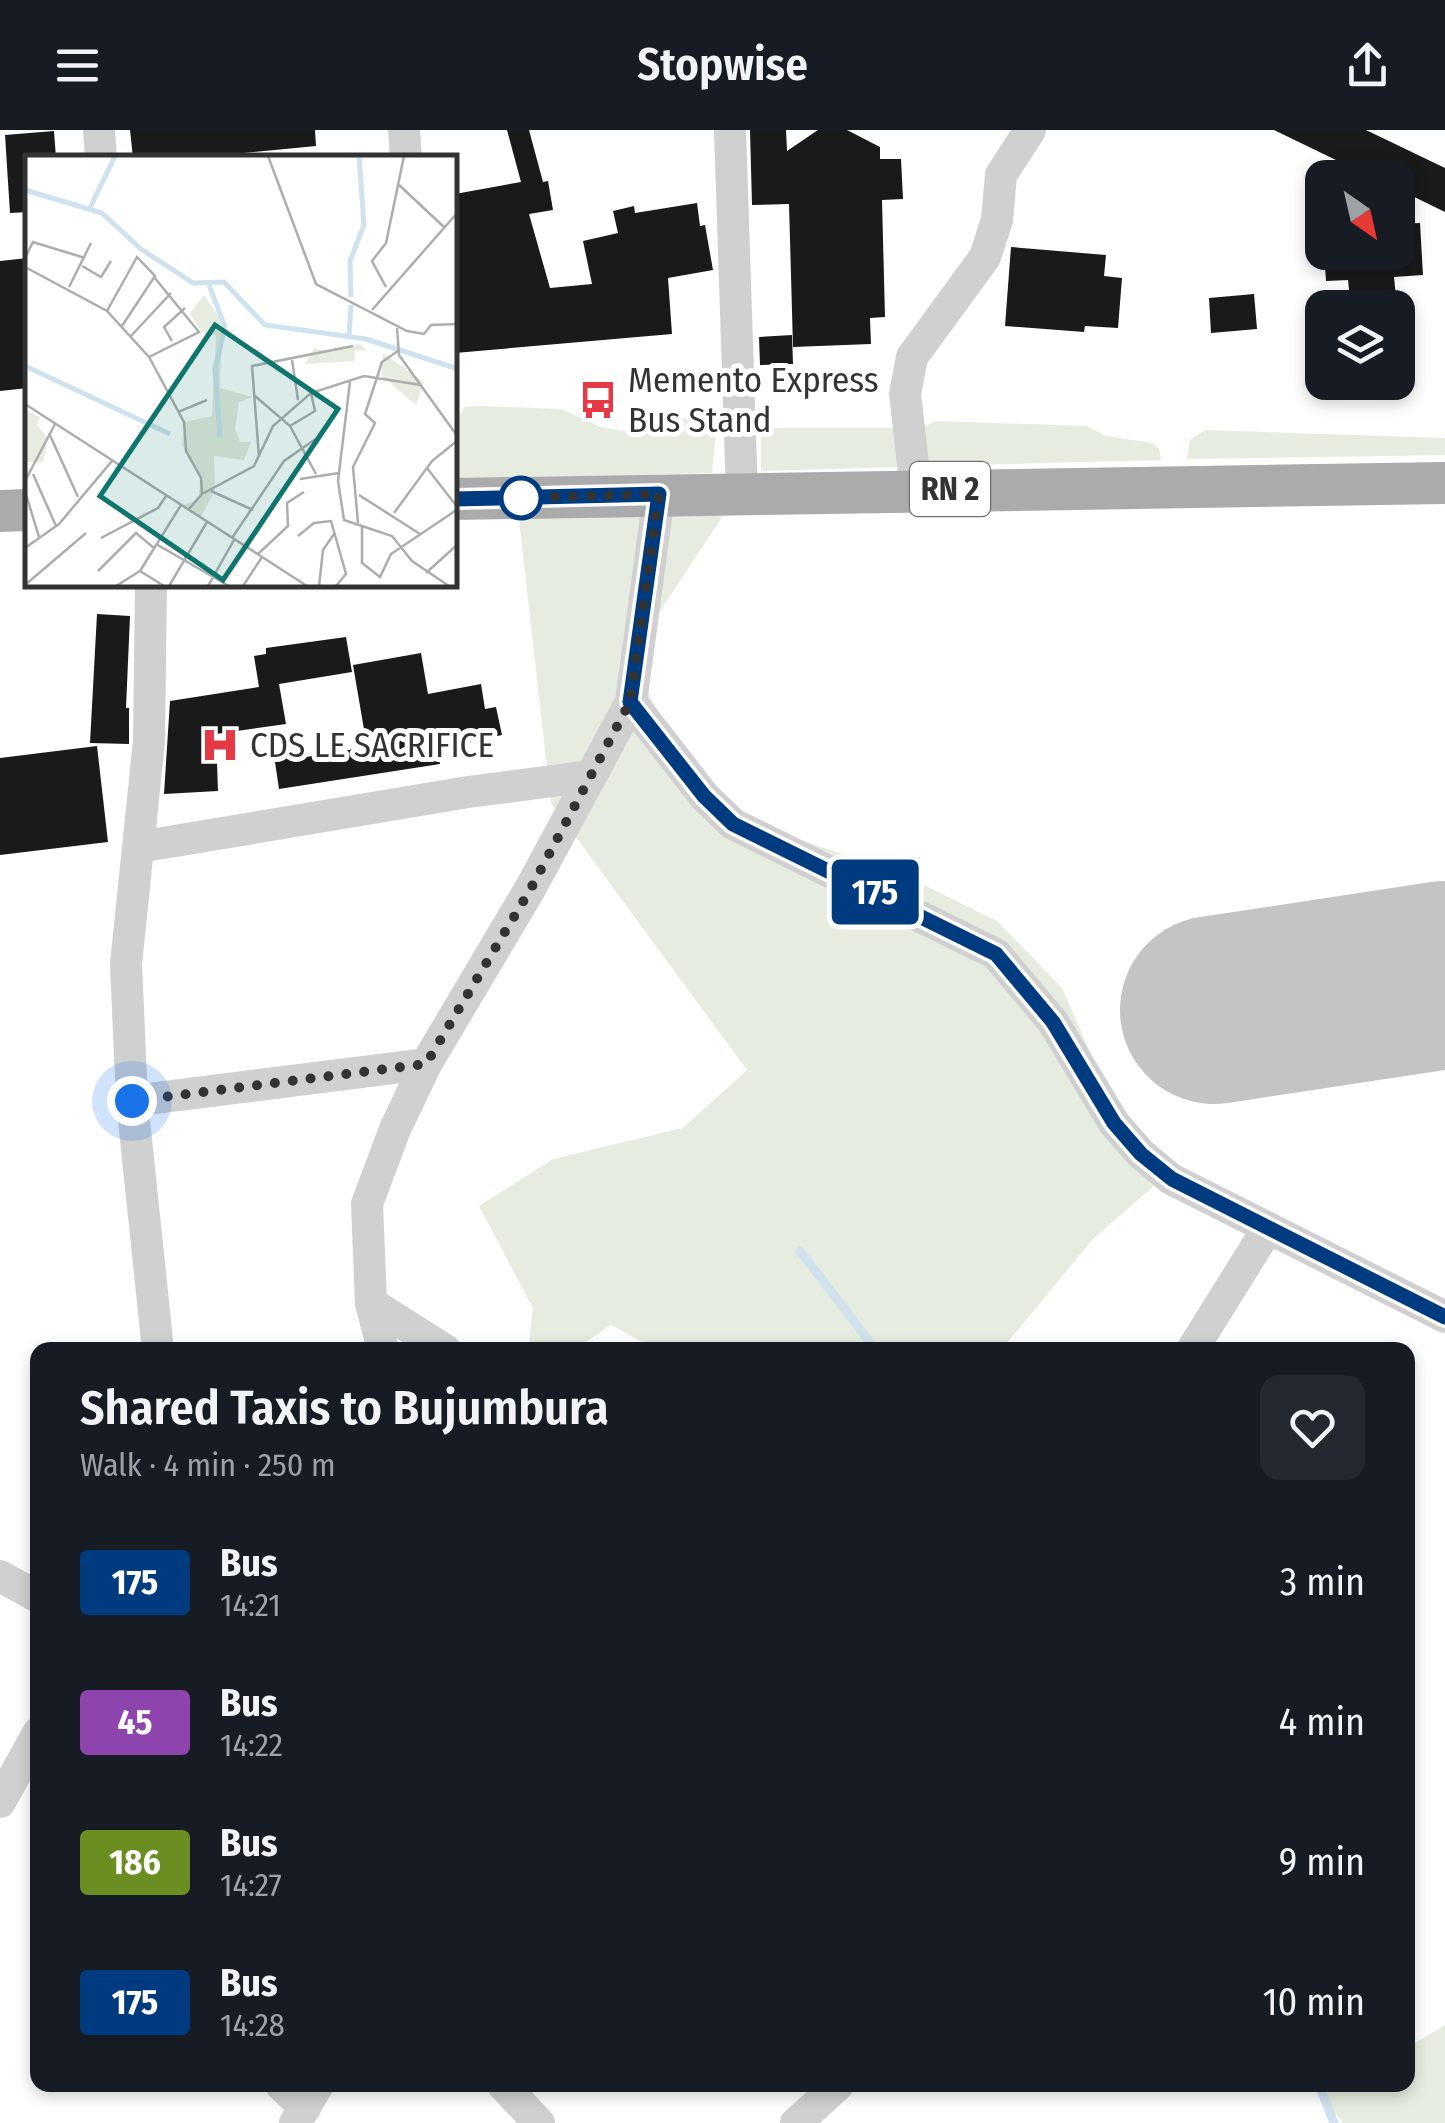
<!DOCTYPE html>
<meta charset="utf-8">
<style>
:root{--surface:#171b24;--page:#242831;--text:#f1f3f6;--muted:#9ea1a6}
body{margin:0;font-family:"Fira Sans Condensed",sans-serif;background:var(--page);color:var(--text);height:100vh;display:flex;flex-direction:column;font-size:38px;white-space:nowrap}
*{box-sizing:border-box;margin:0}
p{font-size:32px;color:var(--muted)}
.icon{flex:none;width:55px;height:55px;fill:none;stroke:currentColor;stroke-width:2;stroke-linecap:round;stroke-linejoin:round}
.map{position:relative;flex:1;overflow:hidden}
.drawer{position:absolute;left:30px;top:1212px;width:1385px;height:750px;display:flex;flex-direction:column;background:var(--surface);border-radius:20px;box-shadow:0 5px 15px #0003}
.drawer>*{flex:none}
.badge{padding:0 20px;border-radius:8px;font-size:35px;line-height:65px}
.needle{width:65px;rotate:146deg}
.controls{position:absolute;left:1305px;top:30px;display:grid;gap:20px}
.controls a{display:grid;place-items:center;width:110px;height:110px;border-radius:20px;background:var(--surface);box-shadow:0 5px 15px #0003;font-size:50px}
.you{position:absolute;width:50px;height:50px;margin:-25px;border:8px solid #fff;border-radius:50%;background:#1a73e8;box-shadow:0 0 0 15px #1a73e833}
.map>.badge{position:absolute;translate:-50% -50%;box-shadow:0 0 0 5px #fff}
.round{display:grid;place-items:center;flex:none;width:105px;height:105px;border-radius:20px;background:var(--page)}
.headline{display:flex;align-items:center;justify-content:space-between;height:170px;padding:0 50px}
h1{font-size:48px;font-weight:600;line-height:75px}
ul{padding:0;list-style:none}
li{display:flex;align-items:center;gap:30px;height:140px;padding:0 50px}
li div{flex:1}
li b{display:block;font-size:38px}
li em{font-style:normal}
li .badge{min-width:110px;font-weight:700;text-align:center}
header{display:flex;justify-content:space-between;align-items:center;height:130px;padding:0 50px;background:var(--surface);font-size:45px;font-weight:600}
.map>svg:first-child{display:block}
.green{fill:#e6ecdf}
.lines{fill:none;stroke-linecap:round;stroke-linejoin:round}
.stream{stroke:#cfe2ee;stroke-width:9}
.runway{stroke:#c4c4c4;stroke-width:188}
.building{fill:#1a1a1a}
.minor{stroke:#d0d0d0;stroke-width:32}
.major{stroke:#ababab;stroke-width:42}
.line-casing{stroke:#fff;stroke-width:22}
.line{stroke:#003b80;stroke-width:15}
.walk{stroke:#333;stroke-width:10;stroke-dasharray:0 18}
.stop-dot{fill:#fff;stroke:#003b80;stroke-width:5}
.labels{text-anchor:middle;stroke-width:10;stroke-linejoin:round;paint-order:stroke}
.shield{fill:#fff;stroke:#707070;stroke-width:2.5}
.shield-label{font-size:32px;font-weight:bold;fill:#333}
.poi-label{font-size:35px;fill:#333;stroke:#fff;text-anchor:start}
.inset-river{fill:none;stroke:#cfe2ee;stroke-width:5}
.inset-road{fill:none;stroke:#adadad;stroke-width:2.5}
.view{fill:#0f766e;fill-opacity:0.15;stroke:#0f766e;stroke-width:5}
.inset-edge{fill:none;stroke:#333;stroke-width:5}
</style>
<header><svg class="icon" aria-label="menu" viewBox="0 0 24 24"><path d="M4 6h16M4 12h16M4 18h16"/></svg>Stopwise<svg class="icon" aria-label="share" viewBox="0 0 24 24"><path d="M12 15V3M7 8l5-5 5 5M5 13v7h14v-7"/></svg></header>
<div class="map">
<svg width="1445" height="1993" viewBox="0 0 1445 1993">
<rect width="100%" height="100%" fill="#fff"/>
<g class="green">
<path d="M478 276 562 279 600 297 642 304H656L699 280 711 281 717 289 712 343 455 351V293L465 277Z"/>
<path d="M935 291 1086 296 1106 306 1153 313 1159 319 1161 330 925 336 922 298Z"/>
<path d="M761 298H896L900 337 761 341Z"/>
<path d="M1205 300 1445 308V325L1187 329 1190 310Z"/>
<path d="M728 378 637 516 640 545 682 632 736 688 904 745 997 791 1062 858 1107 961 1156 1054 1093 1109 1001 1220H658L611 1195 574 1220H528L533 1178 479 1076 553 1029 683 998 747 940 551 673 518 380Z"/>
<path d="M1445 1895V1993H1343L1321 1966 1318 1955H1408V1917Z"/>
</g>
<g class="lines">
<g class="stream">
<path d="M800 1121 876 1220"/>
<path d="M1319 1955 1334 1993"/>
</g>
<path class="runway" d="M1214 880 1445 845"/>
</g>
<g class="building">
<path d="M130 0H315L316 16 234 24V28H133Z"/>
<path d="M507 0H529L543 52 548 51 553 80 529 84 550 158 592 154 583 111 618 103 613 81 634 76 635 83 697 73 700 96 705 95 713 140 668 148 672 204 455 223V64L521 52Z"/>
<path d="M750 0H786L787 21 818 0H847L880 17V29H901L903 69 882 70 885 187 870 188 871 214 793 217 789 74 752 75Z"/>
<path d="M1274 0H1366L1445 38V82L1398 59V48H1373Z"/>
<path d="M54 1 56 28H28V82L10 83 5 5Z"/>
<path d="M1420 93 1423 145 1394 147 1397 178H1351L1348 150 1326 151 1324 122H1398V94Z"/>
<path d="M1011 117 1106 125 1104 146 1122 148 1118 198 1085 196 1084 202 1005 196Z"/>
<path d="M28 128V258L0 261V131Z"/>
<path d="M1254 164 1257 199 1211 203 1209 168Z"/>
<path d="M792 205 793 234 760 235 759 207Z"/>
<path d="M97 484 130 486 126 578H129V614L90 613Z"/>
<path d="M346 507 352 542 279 554 286 594 216 604 218 661 164 664 170 571 259 557 254 526 266 524V518Z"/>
<path d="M421 523 428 564 481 554 485 579 496 577 502 605 437 618 440 634 279 659 271 605 302 600 306 627 367 617 353 535Z"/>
<path d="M97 616 108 712 0 725V628Z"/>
</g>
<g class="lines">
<g class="minor">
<path d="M99 0 101 28"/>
<path d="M404 0 406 28"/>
<path d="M730 0 742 365"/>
<path d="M916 360 905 264 912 227 985 127 997 90 1001 45 1030 0"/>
<path d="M659 365 631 572 704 666 733 694 996 824 1053 892 1114 993 1141 1024 1171 1049 1445 1187"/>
<path d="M151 455 149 611 126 834 132 971 158 1220"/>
<path d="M139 717 468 662 591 646"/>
<path d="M132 971 426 934"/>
<path d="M371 1173 445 1220"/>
<path d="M383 1220 371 1173 367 1074 395 999 426 934 530 759 631 572"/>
<path d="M1192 1220 1268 1098"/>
<path d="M0 1446 38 1467"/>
<path d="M0 1672 38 1603"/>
<path d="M281 1955 305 1978"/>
<path d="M503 1955 539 1993"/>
<path d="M295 1993 318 1955"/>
<path d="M796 1993 838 1955"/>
</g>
<g class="major">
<path d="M455 369 1445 353"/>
<path d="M0 381 28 380"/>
</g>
</g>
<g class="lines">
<g class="line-casing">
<path id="line" d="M455 369 659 364 630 572 704 666 733 694 996 824 1053 892 1114 993 1141 1024 1172 1049 1445 1187"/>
</g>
<use href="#line" class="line"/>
<path class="walk" d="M132 971 426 934 530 760 630 572 659 364 521 368"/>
</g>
<defs>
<g id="bus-bare" transform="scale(3)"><path d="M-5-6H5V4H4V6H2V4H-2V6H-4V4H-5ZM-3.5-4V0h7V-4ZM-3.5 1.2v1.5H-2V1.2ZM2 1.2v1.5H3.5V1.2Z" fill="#e63946" stroke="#fff" stroke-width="2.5" paint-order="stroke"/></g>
<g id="hospital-bare" transform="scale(3)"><path d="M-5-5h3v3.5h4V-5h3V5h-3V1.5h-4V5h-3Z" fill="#e63946" stroke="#fff" stroke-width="2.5" paint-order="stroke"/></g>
</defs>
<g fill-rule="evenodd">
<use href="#bus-bare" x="598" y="270"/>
<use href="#hospital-bare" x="220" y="615"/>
</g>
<circle class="stop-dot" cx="521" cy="368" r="20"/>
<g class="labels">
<rect class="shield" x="910" y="332" width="80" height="54" rx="8"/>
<g class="shield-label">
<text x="950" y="370">RN 2</text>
</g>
<g class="poi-label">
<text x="628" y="262">Memento Express<tspan x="628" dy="40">Bus Stand</tspan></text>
<text x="250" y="627">CDS LE SACRIFICE</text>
</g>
</g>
<g transform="translate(25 25)">
<rect width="432" height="432" fill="#fff"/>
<path d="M179 140 197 167 195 233 228 242 214 247 210 274 215 287H226L219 305 189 301 190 335 176 362 158 350 174 344 175 323 157 290 160 267 187 261 191 180 177 178 165 158ZM335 189 342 196 330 195 329 206 280 209 289 193 304 197ZM358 198 399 227 391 250 357 221ZM0 255 15 262 12 270 23 284 18 307H0Z" fill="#e6ecdf"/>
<path class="inset-river" d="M0 35 77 58 116 94 168 128 199 127 240 170 341 184 433 214M65 53 90 1M184 130 200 172 190 214 195 282M326 142 325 106 339 70 334 1M324 182 326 150M0 211 145 279"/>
<path class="inset-road" d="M243 1 291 129 382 176 399 179 406 170 433 169M373 29 420 73M0 103 8 87 60 103M57 111 76 122 86 106M0 112 82 156 124 202 159 267 161 296 176 323 177 339 164 354M44 132 66 88M361 132 347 106 361 88 379 1M347 155 433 57M82 156 112 102 130 121 97 171M372 173 374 200 433 282M106 181 146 138M147 186 139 172 160 153M124 202 174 177 129 122M267 205 273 245M325 227 313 326 319 365 367 381 387 406 424 431M230 241 265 271 291 319M0 249 282 431M153 257 182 245M265 271 290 256 286 238M24 278 53 342M234 302 227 211 328 191M402 313 433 353M8 319 31 371M275 324 314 318M0 326 30 269M0 336 14 382M186 336 228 355M177 339 229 311 248 271 286 238 339 221 396 230M334 340 395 379M369 358 407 306 433 285M333 368 328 312 350 268 340 259 357 207 373 196M337 371V408L355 422 366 399 433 354M273 381 289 368 306 366 321 419 311 431M76 383 133 353 141 341M207 383 259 306 295 281M131 389 204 431M0 393 34 369 87 306M233 399 263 371 262 348 279 337M73 416 111 378 129 393M115 416 156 350M401 418 433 389M0 430 61 378M91 431 115 416 139 431M144 431 182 367M183 431 209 385M218 431 237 402M294 431 298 395 309 379"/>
<path class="view" d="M190 170 313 254 198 425 75 341Z"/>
<rect width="432" height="432" class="inset-edge"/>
</g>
</svg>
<div class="controls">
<a><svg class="needle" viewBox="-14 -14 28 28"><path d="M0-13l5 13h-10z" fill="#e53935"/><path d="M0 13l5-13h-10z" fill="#9ea1a6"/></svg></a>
<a><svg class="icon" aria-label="layers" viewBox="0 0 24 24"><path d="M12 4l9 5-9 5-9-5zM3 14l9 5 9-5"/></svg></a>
</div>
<div class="you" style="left:132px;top:971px"></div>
<b class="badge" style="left:875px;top:762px;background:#003b80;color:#fff">175</b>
<section class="drawer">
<div class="headline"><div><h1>Shared Taxis to Bujumbura</h1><p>Walk · 4 min · 250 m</p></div><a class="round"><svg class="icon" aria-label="heart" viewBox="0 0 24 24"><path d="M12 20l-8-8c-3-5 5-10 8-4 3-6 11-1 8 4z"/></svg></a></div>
<ul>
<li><span class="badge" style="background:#003b80;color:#fff">175</span><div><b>Bus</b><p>14:21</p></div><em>3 min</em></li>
<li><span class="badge" style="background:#8e44ad;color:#fff">45</span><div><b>Bus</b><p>14:22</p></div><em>4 min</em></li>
<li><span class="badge" style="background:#6b8e23;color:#fff">186</span><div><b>Bus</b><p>14:27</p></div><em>9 min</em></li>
<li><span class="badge" style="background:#003b80;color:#fff">175</span><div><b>Bus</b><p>14:28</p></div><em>10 min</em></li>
</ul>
</section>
</div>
